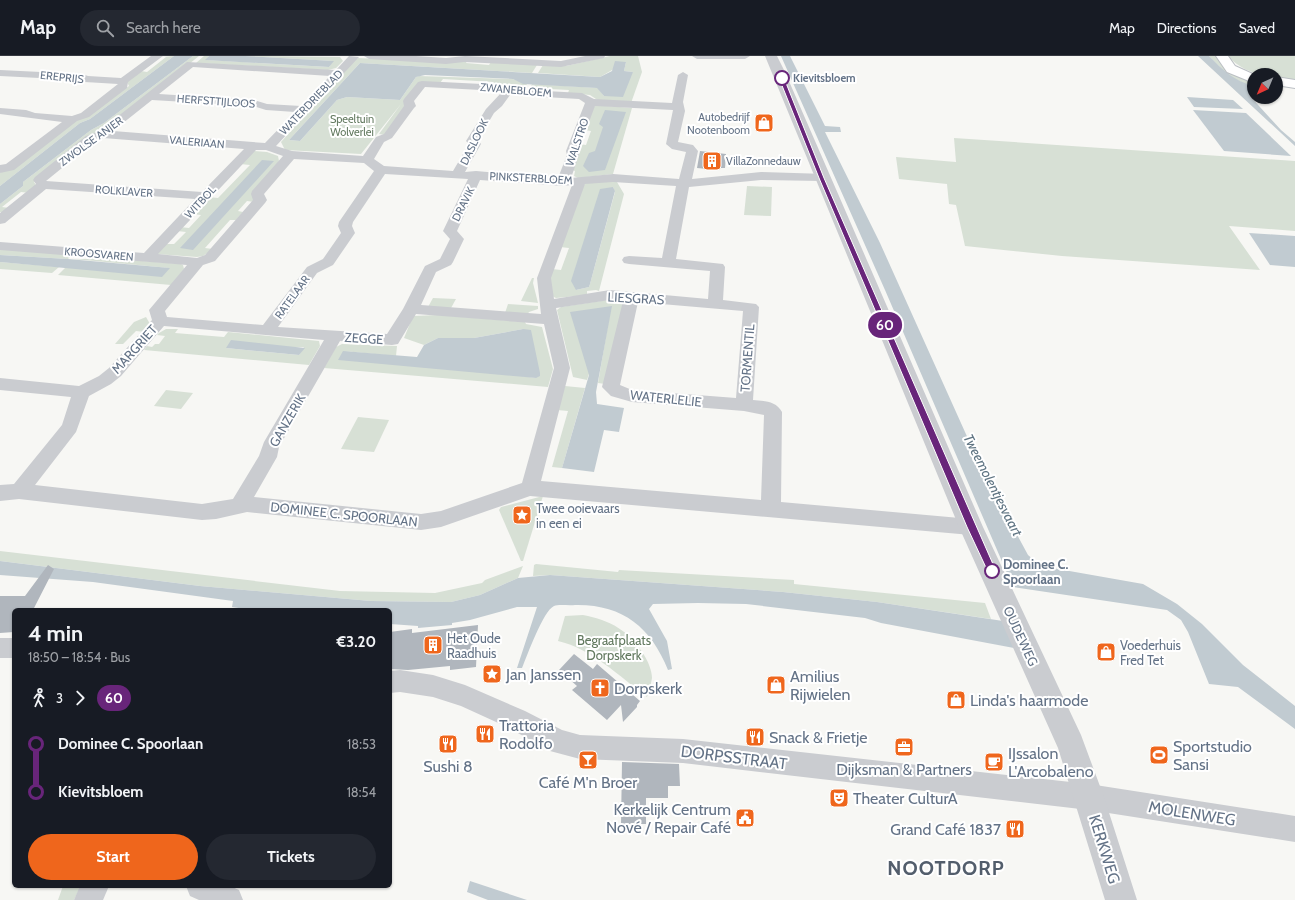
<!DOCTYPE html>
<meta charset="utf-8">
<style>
:root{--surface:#171b24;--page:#242831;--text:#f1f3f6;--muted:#9ea1a6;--line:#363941;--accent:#ef661c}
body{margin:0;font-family:Cabin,sans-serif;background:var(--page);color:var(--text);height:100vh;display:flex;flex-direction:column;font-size:15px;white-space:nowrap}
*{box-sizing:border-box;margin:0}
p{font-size:13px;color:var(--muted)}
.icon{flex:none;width:22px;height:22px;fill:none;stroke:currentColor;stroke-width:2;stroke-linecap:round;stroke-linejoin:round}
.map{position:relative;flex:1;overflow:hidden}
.side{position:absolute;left:12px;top:552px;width:380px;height:280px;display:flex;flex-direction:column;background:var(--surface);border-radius:6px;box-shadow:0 1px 3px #0004}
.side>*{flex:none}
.badge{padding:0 8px;border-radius:13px;font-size:14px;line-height:26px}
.needle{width:26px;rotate:224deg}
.tools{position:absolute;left:1247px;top:12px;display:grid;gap:8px}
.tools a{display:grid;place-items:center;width:36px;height:36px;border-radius:50%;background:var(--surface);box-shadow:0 1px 3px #0004;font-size:20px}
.map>.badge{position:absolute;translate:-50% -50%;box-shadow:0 0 0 2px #fff}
.legs{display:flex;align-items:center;gap:6px;height:44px;padding:0 16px;font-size:13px}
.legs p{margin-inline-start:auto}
.headline{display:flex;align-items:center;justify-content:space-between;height:68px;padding:0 16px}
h1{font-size:22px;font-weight:800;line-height:30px}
.action{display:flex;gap:8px;margin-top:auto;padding:8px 16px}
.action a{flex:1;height:46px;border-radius:24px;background:var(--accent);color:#fff;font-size:16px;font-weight:800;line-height:46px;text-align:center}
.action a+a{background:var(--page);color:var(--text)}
ul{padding:0 16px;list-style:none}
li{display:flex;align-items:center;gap:14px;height:48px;font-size:15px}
li i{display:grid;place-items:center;width:6px;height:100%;margin:0 5px;background:currentColor}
li i::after{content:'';width:10px;height:10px;margin:-5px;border:3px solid;border-radius:50%;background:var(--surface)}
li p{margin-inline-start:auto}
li:first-child i{background:linear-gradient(#0000 50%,currentColor 0)}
li:last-child i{background:linear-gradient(currentColor 50%,#0000 0)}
header{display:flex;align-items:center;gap:24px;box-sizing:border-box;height:56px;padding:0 20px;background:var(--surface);border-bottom:1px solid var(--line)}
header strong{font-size:19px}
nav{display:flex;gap:22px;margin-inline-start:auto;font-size:14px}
.search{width:280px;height:36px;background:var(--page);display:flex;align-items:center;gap:10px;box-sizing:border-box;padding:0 14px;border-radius:22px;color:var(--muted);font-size:15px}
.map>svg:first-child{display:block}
.green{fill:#d7e0d5;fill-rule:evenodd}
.water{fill:#c1cbd1}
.building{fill:#b0b6bd}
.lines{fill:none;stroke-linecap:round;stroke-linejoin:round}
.secondary-casing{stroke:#bbbfc4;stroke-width:2}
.minor{fill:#caccd0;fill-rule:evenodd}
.tertiary{fill:#caccd0;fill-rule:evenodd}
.secondary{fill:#fff;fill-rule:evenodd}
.line-1{fill:#68257a;stroke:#fff}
.stop-1-dot{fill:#fff;stroke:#68257a;stroke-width:2}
.labels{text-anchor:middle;stroke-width:4;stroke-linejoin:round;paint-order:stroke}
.far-street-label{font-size:11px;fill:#647387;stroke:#fff}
.far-stop-label{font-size:11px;font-weight:bold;fill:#647387;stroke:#fff;text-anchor:start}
.far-poi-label{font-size:11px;fill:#647387;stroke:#fff;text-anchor:end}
.far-park-label{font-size:11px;fill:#62795f;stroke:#fff}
.street-label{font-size:13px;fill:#647387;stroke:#fff}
.poi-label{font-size:13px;fill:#647387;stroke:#fff;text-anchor:start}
.stop-label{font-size:13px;font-weight:bold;fill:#647387;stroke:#fff;text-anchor:start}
.park-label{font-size:13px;fill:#62795f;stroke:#fff}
.water-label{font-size:14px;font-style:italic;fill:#607583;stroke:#fff}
.near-poi-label{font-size:16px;fill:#647387;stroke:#fff;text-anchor:start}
.near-street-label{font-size:16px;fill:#647387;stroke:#fff}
.near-district-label{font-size:20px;font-weight:bold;letter-spacing:1px;fill:#535e6c;stroke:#fff}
</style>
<header>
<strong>Map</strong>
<div class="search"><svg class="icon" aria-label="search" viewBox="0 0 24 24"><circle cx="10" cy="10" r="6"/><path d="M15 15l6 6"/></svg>Search here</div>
<nav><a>Map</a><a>Directions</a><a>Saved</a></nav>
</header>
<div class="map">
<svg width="1295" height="844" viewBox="0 0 1295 844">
<rect width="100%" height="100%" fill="#f7f7f4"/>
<g class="green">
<path d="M174 0 90 63 80 67 0 130V117L77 63 87 60 129 30 127 26 141 15 147 16 166 1H161Z"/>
<path d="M193 0H199L109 72 102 71 98 75 104 76 34 126 37 131 30 137 21 136 2 151 10 152 5 156H0V148L23 130V126L91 74 104 67Z"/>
<path d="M204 0H209L206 4 329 11 333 5 245 0 340 1 343 5 336 12 328 14 196 7Z"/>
<path d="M610 0H638L642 16 631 47 599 45 590 39 568 37 569 34 530 32 532 28 598 32 604 40 633 16 624 15 626 6 600 21 538 17 543 9H565L566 10Z"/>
<path d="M1209 0H1217L1254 25V30C1232 25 1224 15 1209 0Z"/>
<path d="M1227 0H1295V27L1276 24V19C1254 19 1244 15 1227 0Z"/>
<path d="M358 2 451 6 467 5 466 7 489 9 491 6 537 9 532 17 360 7 289 84 300 85 337 44 347 41 400 44 416 21 419 20 513 23 527 28 523 35 511 34 506 31 492 29 494 26 443 23 440 27 420 26 407 50 385 79 379 78 401 48 361 98 285 94 281 86 352 6Z"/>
<path d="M595 49 632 52 613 118 578 122 574 120 575 115 572 114 580 96 578 92 579 88 586 89 591 75 584 74Z"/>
<path d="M954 82 1295 105V175L1229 170 1260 214 1062 200 965 190 956 149 949 148 947 128 899 123 896 101 956 106Z"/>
<path d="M253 95 267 96 278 100 279 105 254 146 247 145 238 155 243 156 236 164H230L205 192 213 193 203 200 197 201 156 198 163 188H174L186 176 177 175 180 171 189 172 201 159 191 158 208 141 218 142 250 109 240 108Z"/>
<path d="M612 125 617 126 624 138 599 235 596 234 587 235V239L556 242 552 240 549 224 552 213 561 214 569 192 560 191 582 130 587 127ZM613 131 615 136 590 228 589 231 576 234Z"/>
<path d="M747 130 772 131 771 160 744 159Z"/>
<path d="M0 193 72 199 68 203 0 199Z"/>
<path d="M91 201 181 208 183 209 184 213 171 229 58 219 66 211 169 212 74 203H88Z"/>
<path d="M0 206 59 211 52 217 0 213Z"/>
<path d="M532 222H534L533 227 538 247 521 245Z"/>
<path d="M433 242 456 243 451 252 428 251Z"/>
<path d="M614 243 624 249 605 328 598 327 611 251 587 324 573 321 557 254 561 251Z"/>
<path d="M508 248 538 250V253L529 256 527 259 505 257Z"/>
<path d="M438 259 525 266 526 268 542 271 553 313 548 331 324 312 336 291 342 288 397 290 396 300 343 295 536 322 523 273 474 282H438L424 289 404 282 413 260Z"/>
<path d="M146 261 150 268 144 276 136 275 123 288H115L134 266Z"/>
<path d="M166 273H178L175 277 224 281 228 276 319 285 320 290 309 309 144 294 147 290 152 291 155 288H159L165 280 157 279 159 277ZM304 291 299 299 226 292Z"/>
<path d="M565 330 585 332 562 412 552 411 568 355 557 354Z"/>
<path d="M166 334 193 337 181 353 154 350Z"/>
<path d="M358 361 389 364 374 396 341 393Z"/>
<path d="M543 440 523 505H521L499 454 501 451Z"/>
<path d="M0 495 340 535 435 537 482 527 485 524 523 510 518 522 480 539 451 546 371 545 200 530 0 505Z"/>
<path d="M536 508 618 516 619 514 794 524V528L985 547 991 563 877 546 783 536 550 519 533 520 534 509Z"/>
<path d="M583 559C610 564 630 575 644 599 648 605 652 615 652 622 651 628 649 635 647 641 619 620 592 593 558 585L565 560Z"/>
<path d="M63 830H81L74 844H58Z"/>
</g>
<g class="water">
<path d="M174 0H193L104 67 91 74 23 126V130L0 148V130L80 67 90 63Z"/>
<path d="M209 0H245L334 5 329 11 205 4Z"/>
<path d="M781 0H790L825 70 840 71 841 76H825L880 187 983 416 1028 499 1041 510 1143 528 1177 548 1202 568 1243 609 1295 650V673L1238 631 1209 628 1188 576 1181 564 1167 554 1013 531 885 234Z"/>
<path d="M1198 0H1209C1223 14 1234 25 1254 30V39H1249L1281 74 1295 86V90Z"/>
<path d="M615 5 626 6 624 15 633 16 623 41 604 40 597 32 523 28 513 23 425 19 416 21 400 44 347 41 337 44 300 85 289 84 360 7 600 21 612 15Z"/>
<path d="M1187 41 1233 44 1243 53 1194 51Z"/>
<path d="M605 54 626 56 605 114 589 116 583 110 589 97 595 95 603 71 599 68Z"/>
<path d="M1193 54 1246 57 1291 100 1224 95Z"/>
<path d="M262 104 274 105 193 194 180 192Z"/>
<path d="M613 131 615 135 590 228 589 231 576 234 571 225 600 133Z"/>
<path d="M1249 177 1295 180V211L1270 209Z"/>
<path d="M0 199 68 203 170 212 162 221 0 206Z"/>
<path d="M612 250 596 336 597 348 624 352 619 376 604 374 594 416 562 412 589 319 570 256Z"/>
<path d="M523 273 531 274 540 317V320L536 322 338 304 343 295 417 301 424 289 438 282H474Z"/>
<path d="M231 284 305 292 299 299 226 292Z"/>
<path d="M0 505 200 530 371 545 451 546 480 539 518 522 550 519 783 536 877 546 1003 565 1014 592 881 567 865 562 746 548 698 547 653 548 649 553 667 585 672 613 668 614C651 571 622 548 575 549 569 550 559 548 554 550 543 555 527 600 522 612H517L537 551H517L470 564 452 567V569L418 572V570L390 568V554H252L232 551 233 545 93 526 0 519Z"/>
<path d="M470 825 527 844H488L467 836Z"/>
</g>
<g class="building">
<path d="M700 95 726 98 725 112H717V114L697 112Z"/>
<path d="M48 509 54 513 33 554H14V576L0 577V540H25Z"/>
<path d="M478 569 476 611 450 614V610L408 614 390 613V576L412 573V577Z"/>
<path d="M574 598 593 613 597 608 640 645 637 649V651L623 666 621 649 607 664 572 634 577 630 559 614Z"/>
<path d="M622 706 679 708 680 730H668V742H646V768H621Z"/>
</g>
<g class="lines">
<g class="secondary-casing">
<g id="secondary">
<path d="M1216 0H1228L1235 10 1255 19 1254 27 1227 16Z"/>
<path d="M1276 21 1295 24V32L1276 29Z"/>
</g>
</g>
<g class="minor">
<path d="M151 0H163L128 26 127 32 89 61 77 65 14 114 0 117V109L6 108 62 66 0 58V52L26 54 35 57 72 60 81 57 118 28 85 26 79 24 0 20V14L82 18 88 20 121 22Z"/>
<path d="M349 0 359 1 276 90 292 95 363 100 376 81 384 78 404 50 403 45 404 43 418 26 422 25 502 29 510 33 582 37 594 43 672 47 678 19 683 16 688 19 683 46 685 55 678 86 693 89 698 95 692 123 761 116 826 118 828 121 826 124 822 125 761 124 689 131 676 203 723 208 725 211 723 244 756 248 759 251 753 344C764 345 776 345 782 356L781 446 971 463 978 465 981 471 978 477 971 479 530 440 441 471 421 474 247 456 216 463 202 464 19 443 0 445V429L14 428 62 369 71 341 0 334V322L79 330 99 320 109 312 152 264 149 254 187 209 0 194V186L144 197 195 143 46 133 5 167 0 168V157L36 128 33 124 35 121 86 80 98 76 187 6 336 14ZM193 11 330 20 301 50 267 48 254 44 159 38ZM425 31 499 35 501 37 486 53 466 85 469 88 453 115 384 110 374 103 384 86 392 82 414 52 416 50 414 45ZM510 39 579 43 585 47 566 95 567 99 558 122 476 115 465 116 481 88 478 84 494 57 502 50ZM152 44 253 50 266 54 295 56 265 87 113 75ZM595 50 673 54 666 88 672 93 686 96 679 123 613 118 571 122 579 99 578 95ZM103 82 244 93 202 136 46 125 94 86ZM256 94H266L283 100 252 135 251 138 253 144 205 199 197 202 158 198ZM294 103 364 107 374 115 339 166 338 170 341 177 323 203 307 211 263 269 167 261 165 255 203 209 215 205 265 147 267 144 264 138ZM385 118 468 123 443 175 450 183 440 203 425 210 403 253 387 278 278 271 317 217 333 209 355 177 352 170 353 166ZM480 124 563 130 572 129 537 222 541 258 421 249 436 216 451 209 453 206 464 183 457 175ZM613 126 676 130 662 202 629 200 624 201 622 204 624 207 629 208 710 215 708 243 610 234 554 243 551 222 585 128ZM610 244 623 245 602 331 611 340 632 346 744 355 764 359 761 444 541 425 570 312 556 252ZM638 246 743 255 736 342 632 334 620 329ZM416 258 544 268 554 312 522 427 441 455 421 458 254 441 277 401 279 391 340 285 392 289 398 288ZM164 270 324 284 264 386 259 400 233 443 202 448 35 429 76 376 89 340 111 328 121 320Z"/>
<path d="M364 0H416L446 2 465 0 561 5 585 0H605L604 2 561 11 464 6 446 8 369 3Z"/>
<path d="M692 0H750L745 3H697Z"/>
<rect x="0" y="582" width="14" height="20"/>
<path d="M400 614 433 619 465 629 525 655 562 674 580 679 683 683 1089 728 1295 760V786L1089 754 683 707 580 703 550 695 507 671 461 650 433 641 400 636 390 637V615Z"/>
<path d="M80 830H109L103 844H74Z"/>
<path d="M186 830H230L239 834 243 844H199L190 840Z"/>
</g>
<path class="tertiary" d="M765 0H777L785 16 983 471 1081 679 1104 741 1137 844H1105L1058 692 959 471Z"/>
<use href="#secondary" class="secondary"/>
</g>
<path class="line-1" d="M782 20 784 22 824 122 996 515 995 518H989L967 471 819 122 779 22Z"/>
<defs>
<g id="shop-square" transform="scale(1)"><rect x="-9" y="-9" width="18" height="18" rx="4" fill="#ef661c" stroke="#fff"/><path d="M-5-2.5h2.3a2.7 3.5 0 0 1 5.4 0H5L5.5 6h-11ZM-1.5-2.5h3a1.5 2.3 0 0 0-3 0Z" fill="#fff"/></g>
<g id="building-square" transform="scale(1)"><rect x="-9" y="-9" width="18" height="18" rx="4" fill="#ef661c" stroke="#fff"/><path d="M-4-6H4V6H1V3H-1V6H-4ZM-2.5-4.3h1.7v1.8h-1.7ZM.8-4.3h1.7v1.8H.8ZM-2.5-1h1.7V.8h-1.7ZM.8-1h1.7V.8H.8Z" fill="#fff"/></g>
<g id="sight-square" transform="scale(1)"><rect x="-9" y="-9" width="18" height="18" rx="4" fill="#ef661c" stroke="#fff"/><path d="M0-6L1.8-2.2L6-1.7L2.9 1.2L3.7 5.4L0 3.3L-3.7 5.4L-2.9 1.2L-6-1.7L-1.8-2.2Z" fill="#fff"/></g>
<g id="church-square" transform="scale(1)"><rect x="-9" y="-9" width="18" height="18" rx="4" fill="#ef661c" stroke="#fff"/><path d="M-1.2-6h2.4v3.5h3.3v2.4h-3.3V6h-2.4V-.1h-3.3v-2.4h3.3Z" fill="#fff"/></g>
<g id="restaurant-square" transform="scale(1)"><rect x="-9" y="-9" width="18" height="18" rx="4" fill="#ef661c" stroke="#fff"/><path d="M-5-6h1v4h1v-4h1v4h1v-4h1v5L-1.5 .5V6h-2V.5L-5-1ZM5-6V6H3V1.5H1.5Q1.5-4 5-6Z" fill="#fff"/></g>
<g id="office-square" transform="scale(1)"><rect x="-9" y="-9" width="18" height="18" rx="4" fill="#ef661c" stroke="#fff"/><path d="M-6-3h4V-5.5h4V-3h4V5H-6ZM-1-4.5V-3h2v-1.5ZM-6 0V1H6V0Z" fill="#fff"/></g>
<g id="stadium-square" transform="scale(1)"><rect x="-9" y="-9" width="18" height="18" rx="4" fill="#ef661c" stroke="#fff"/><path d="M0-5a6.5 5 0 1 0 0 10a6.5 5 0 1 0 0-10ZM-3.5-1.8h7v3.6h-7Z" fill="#fff"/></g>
<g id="bar-square" transform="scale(1)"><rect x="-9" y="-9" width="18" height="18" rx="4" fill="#ef661c" stroke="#fff"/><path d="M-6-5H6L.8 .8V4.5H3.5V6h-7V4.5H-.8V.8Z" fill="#fff"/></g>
<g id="cafe-square" transform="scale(1)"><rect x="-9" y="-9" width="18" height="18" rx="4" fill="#ef661c" stroke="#fff"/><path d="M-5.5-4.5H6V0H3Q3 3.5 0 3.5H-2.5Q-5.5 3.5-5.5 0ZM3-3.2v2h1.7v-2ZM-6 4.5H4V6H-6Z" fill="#fff"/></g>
<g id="theatre-square" transform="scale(1)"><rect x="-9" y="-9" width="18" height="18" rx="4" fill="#ef661c" stroke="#fff"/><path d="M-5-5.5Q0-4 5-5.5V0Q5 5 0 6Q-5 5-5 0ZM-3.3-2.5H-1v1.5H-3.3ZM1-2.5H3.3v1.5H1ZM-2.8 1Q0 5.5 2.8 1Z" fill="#fff"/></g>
<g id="civic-square" transform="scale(1)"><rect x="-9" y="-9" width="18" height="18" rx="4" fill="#ef661c" stroke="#fff"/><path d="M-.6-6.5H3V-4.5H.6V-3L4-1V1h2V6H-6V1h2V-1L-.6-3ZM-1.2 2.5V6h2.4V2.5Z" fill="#fff"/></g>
</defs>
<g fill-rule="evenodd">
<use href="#shop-square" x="764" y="67"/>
<use href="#building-square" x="712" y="105"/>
<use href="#sight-square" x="522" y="459"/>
<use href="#building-square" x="433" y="589"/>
<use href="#shop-square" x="1106" y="596"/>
<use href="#sight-square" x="492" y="618"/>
<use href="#shop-square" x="776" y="629"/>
<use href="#church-square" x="600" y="632"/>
<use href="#shop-square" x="956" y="644"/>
<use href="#restaurant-square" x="485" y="678"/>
<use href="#restaurant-square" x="755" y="681"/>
<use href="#restaurant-square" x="448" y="688"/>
<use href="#office-square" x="904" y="691"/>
<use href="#stadium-square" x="1159" y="699"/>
<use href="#bar-square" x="588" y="704"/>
<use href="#cafe-square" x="994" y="706"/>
<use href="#theatre-square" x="839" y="742"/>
<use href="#civic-square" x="745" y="762"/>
<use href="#restaurant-square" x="1015" y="773"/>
</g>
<g class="stop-1-dot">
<circle cx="782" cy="22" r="7"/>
<circle cx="992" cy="515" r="7"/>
</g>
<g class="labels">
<g class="far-street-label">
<text transform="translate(62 21) rotate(6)" y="4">EREPRIJS</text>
<text transform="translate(516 34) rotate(5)" y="4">ZWANEBLOEM</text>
<text transform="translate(216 45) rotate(4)" y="4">HERFSTTIJLOOS</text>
<text transform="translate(311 46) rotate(-46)" y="4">WATERDRIEBLAD</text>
<text transform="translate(91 85) rotate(-36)" y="4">ZWOLSE ANJER</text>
<text transform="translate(197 86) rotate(5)" y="4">VALERIAAN</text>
<text transform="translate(474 86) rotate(-64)" y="4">DASLOOK</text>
<text transform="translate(577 86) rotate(-71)" y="4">WALSTRO</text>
<text transform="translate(531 122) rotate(3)" y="4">PINKSTERBLOEM</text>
<text transform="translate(124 135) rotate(4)" y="4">ROLKLAVER</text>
<text transform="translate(200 146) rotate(-47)" y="4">WITBOL</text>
<text transform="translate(463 148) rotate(-64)" y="4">DRAVIK</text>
<text transform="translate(99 198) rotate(5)" y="4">KROOSVAREN</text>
<text transform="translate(292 241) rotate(-54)" y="4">RATELAAR</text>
</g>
<g class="far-stop-label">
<text x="793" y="26">Kievitsbloem</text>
</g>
<g class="far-poi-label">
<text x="750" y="65">Autobedrijf<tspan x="750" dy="13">Nootenboom</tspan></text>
<text x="726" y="109" text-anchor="start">VillaZonnedauw</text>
</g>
<g class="far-park-label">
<text x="352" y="67">Speeltuin<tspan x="352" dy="13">Wolverlei</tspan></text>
</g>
<g class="street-label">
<text transform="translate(636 242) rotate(3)" y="5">LIESGRAS</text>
<text transform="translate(364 282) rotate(4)" y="5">ZEGGE</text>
<text transform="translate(134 293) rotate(-48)" y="5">MARGRIET</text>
<text transform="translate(747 302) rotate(-86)" y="5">TORMENTIL</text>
<text transform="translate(666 342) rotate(6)" y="5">WATERLELIE</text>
<text transform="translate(287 364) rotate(-60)" y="5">GANZERIK</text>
<text transform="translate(344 458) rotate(6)" y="5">DOMINEE C. SPOORLAAN</text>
<text transform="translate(1021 580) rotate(65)" y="5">OUDEWEG</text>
</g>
<g class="poi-label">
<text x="536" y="457">Twee ooievaars<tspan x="536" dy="15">in een ei</tspan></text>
<text x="447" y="587">Het Oude<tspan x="447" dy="15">Raadhuis</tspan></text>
<text x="1120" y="594">Voederhuis<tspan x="1120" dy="15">Fred Tet</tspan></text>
</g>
<g class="stop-label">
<text x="1003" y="513">Dominee C.<tspan x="1003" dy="15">Spoorlaan</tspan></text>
</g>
<g class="park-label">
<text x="614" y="589">Begraafplaats<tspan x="614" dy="15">Dorpskerk</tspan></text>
</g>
<g class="water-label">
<text transform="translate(993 429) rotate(63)" y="5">Tweemolentjesvaart</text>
</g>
<g class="near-poi-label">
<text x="506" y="624">Jan Janssen</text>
<text x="790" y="626">Amilius<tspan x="790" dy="18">Rijwielen</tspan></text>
<text x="614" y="638">Dorpskerk</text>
<text x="970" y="650">Linda's haarmode</text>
<text x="499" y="675">Trattoria<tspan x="499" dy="18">Rodolfo</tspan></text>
<text x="769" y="687">Snack &amp; Frietje</text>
<text x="1173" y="696">Sportstudio<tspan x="1173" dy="18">Sansi</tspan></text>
<text x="1008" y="703">IJssalon<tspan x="1008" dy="18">L'Arcobaleno</tspan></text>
<text x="448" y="716" text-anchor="middle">Sushi 8</text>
<text x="904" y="719" text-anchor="middle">Dijksman &amp; Partners</text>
<text x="588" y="732" text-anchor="middle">Café M'n Broer</text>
<text x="853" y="748">Theater CulturA</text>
<text x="731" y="759" text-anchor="end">Kerkelijk Centrum<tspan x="731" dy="18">Nové / Repair Café</tspan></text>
<text x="1001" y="779" text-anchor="end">Grand Café 1837</text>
</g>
<g class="near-street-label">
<text transform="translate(734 701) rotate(7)" y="6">DORPSSTRAAT</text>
<text transform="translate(1192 757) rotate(9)" y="6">MOLENWEG</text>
<text transform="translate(1105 793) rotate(73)" y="6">KERKWEG</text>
</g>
<g class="near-district-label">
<text x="946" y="819">NOOTDORP</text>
</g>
</g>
</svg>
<div class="tools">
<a><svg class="needle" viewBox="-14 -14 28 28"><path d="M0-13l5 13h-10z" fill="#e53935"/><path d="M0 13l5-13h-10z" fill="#9ea1a6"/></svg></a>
</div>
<b class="badge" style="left:885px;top:269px;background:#68257a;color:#fff">60</b>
<section class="side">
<div class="headline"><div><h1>4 min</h1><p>18:50 – 18:54 · Bus</p></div><b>€3.20</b></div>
<div class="legs"><svg class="icon" aria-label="walk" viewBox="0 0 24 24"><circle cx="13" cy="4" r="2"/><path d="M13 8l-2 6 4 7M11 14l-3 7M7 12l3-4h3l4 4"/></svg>3<svg class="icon" aria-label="forward" viewBox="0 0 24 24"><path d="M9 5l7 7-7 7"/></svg><b class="badge" style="background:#68257a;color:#fff">60</b></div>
<ul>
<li><i style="color:#68257a"></i><b>Dominee C. Spoorlaan</b><p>18:53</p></li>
<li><i style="color:#68257a"></i><b>Kievitsbloem</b><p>18:54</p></li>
</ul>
<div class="action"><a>Start</a><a>Tickets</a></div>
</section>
</div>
